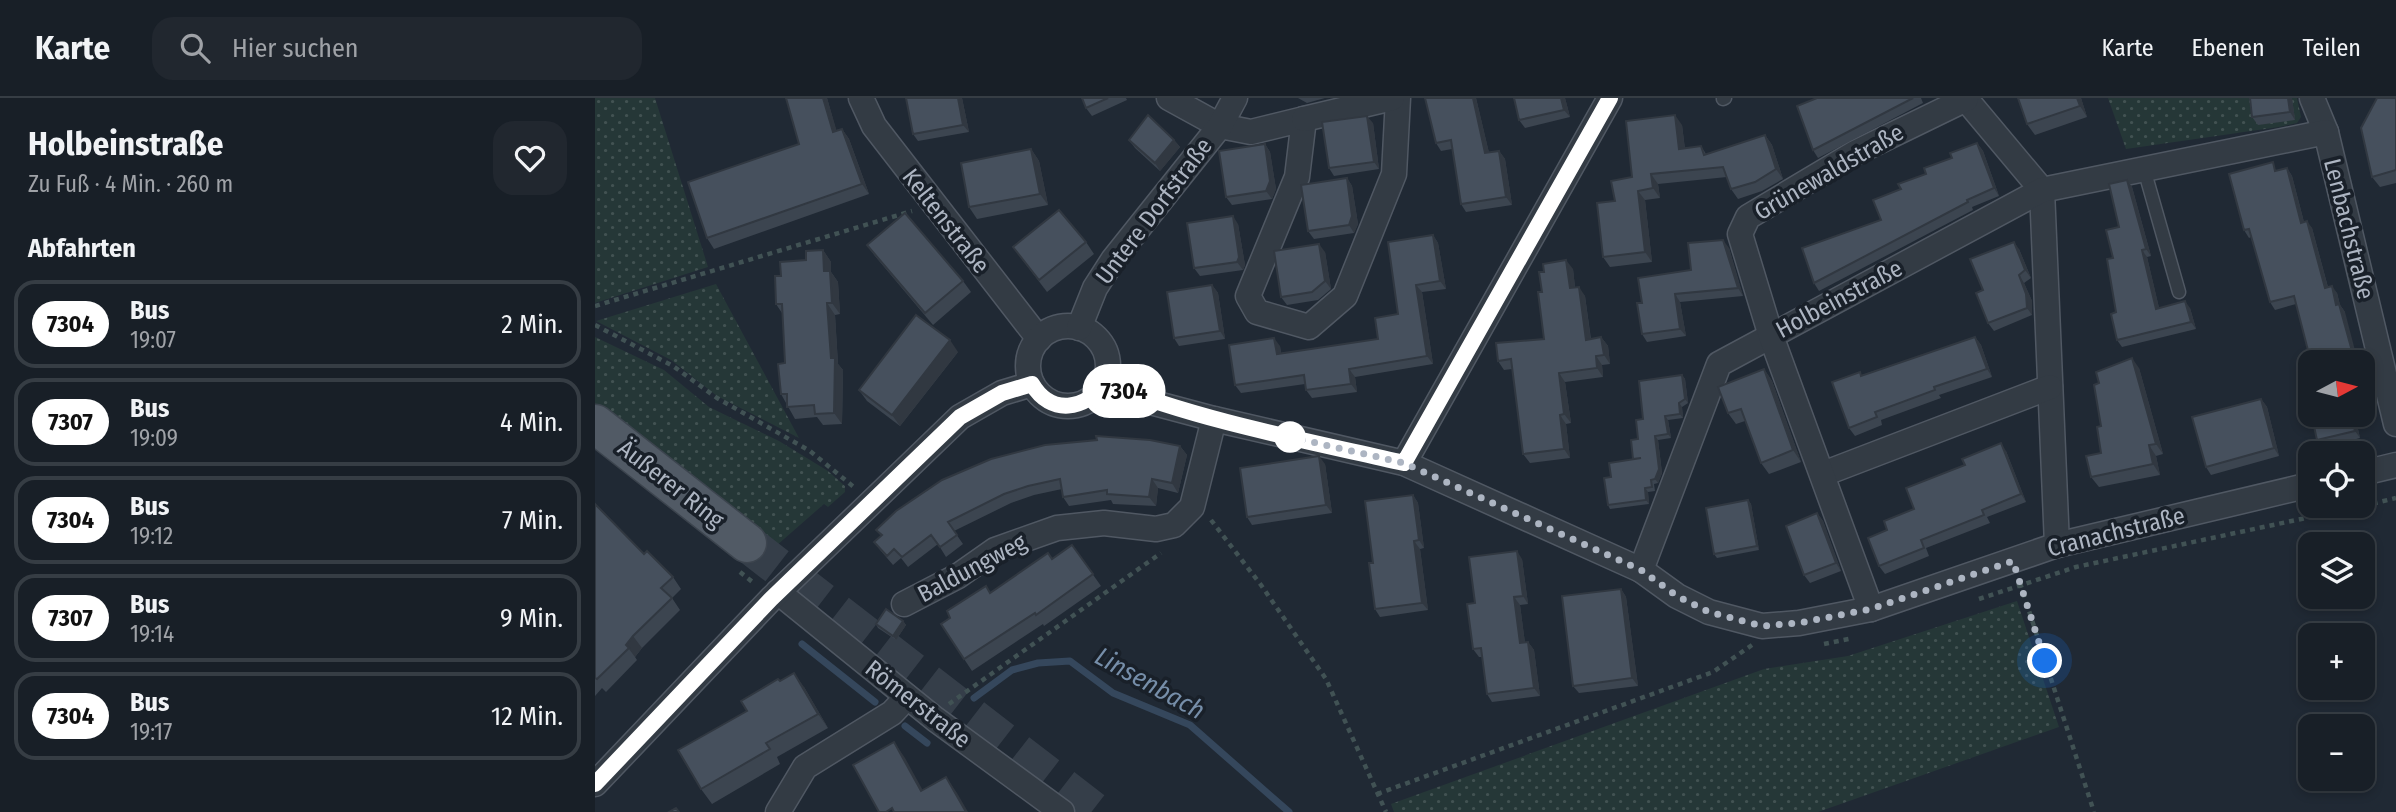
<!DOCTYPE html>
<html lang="de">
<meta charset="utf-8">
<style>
:root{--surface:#181f27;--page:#21272f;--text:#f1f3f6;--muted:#9fa2a7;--line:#363d44}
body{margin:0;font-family:"Fira Sans Condensed",sans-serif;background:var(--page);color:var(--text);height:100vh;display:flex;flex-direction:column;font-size:26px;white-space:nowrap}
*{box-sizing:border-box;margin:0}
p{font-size:23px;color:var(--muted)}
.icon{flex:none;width:38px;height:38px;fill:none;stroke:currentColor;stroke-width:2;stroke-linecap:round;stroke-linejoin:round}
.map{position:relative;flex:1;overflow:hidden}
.side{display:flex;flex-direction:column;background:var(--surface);width:595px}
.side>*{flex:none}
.badge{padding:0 14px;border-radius:23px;font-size:24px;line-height:46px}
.needle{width:46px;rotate:83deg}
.buttons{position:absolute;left:1703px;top:252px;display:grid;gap:14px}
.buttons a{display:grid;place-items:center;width:77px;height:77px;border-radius:14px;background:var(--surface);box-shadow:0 4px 10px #0003,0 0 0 2px var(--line);font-size:35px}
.you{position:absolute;width:35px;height:35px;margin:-18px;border:5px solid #fff;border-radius:50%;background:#1a73e8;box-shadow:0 0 0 10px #1a73e833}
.map>.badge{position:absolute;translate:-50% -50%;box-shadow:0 0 0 4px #fff}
h2{padding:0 28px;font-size:26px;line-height:63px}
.round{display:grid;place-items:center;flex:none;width:74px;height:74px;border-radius:21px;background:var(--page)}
.head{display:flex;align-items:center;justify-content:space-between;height:119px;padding:0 28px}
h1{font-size:33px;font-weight:700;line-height:52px}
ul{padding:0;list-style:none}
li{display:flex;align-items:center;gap:21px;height:88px;margin:0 14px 10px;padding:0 14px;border:4px solid var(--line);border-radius:21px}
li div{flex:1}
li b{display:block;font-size:26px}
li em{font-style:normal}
li .badge{min-width:77px;font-weight:700;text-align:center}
header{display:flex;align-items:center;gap:42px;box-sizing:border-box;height:98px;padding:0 35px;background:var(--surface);border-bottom:2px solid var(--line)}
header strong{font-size:33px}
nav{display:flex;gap:38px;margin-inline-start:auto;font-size:24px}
.search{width:490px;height:63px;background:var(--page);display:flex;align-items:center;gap:18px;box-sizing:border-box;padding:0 24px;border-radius:21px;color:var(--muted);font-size:26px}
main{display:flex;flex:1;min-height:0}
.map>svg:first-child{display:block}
.green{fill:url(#green-dots)}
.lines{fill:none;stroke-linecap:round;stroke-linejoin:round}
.stream{stroke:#35475c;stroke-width:7}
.primary-tunnel{stroke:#353e49;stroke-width:38;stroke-dasharray:38 19;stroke-linecap:butt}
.service-casing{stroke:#505863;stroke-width:15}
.minor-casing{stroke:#505863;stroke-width:27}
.primary-casing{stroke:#3c444e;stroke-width:41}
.path{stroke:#415254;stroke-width:4.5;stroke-dasharray:5 5;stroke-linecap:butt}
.service{stroke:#333b44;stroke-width:12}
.minor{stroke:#333b44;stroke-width:24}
.primary{stroke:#515a65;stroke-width:38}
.wall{fill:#3c4550}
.shaded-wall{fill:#313841}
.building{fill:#46505d;stroke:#313841;stroke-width:2}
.line-casing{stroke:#fff;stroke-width:16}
.line{stroke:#fff;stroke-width:10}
.walk{stroke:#adb5c2;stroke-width:7;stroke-dasharray:0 12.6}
.stop-dot{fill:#fff;stroke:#fff;stroke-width:3.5}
.labels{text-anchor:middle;stroke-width:7;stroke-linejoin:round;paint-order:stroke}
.street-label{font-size:24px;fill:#adb5c2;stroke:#192029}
.water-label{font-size:26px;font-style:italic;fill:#768ea9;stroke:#192029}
</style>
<header>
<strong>Karte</strong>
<div class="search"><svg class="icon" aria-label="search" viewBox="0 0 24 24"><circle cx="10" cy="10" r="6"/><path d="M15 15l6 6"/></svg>Hier suchen</div>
<nav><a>Karte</a><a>Ebenen</a><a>Teilen</a></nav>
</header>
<main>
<section class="side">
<div class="head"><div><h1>Holbeinstraße</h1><p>Zu Fuß · 4 Min. · 260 m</p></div><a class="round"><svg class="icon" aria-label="heart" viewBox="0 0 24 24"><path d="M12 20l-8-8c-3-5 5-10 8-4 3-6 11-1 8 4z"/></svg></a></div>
<h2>Abfahrten</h2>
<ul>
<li><span class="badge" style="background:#fff;color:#111">7304</span><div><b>Bus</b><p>19:07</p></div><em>2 Min.</em></li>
<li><span class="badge" style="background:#fff;color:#111">7307</span><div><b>Bus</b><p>19:09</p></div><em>4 Min.</em></li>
<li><span class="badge" style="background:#fff;color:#111">7304</span><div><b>Bus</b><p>19:12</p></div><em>7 Min.</em></li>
<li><span class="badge" style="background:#fff;color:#111">7307</span><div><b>Bus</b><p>19:14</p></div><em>9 Min.</em></li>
<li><span class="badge" style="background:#fff;color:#111">7304</span><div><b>Bus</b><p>19:17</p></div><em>12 Min.</em></li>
</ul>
</section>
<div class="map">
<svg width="1801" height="714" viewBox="0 0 1801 714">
<defs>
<pattern id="green-dots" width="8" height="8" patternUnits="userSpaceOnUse" patternTransform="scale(1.75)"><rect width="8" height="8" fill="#253737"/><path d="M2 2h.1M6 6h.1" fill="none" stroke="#425252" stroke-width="1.8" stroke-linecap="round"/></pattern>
</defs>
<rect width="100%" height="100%" fill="#202934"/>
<g class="green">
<path d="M0 0H60L113 169 0 205Z"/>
<path d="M1513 0H1702L1706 19 1702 25 1684 29 1531 51Z"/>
<path d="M121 186 204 340 122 298 76 262 1 223Z"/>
<path d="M0 239 69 272 114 309 184 343 233 373 250 388V394L233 409 229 406 181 448 0 309Z"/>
<path d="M1422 503 1464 629 1223 714H799L796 706 1169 571 1253 558Z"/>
</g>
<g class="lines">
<g class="stream">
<path d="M207 546 280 604"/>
<path d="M379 600 417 572 443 565 475 563 518 595 595 627 694 714"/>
<path d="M310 628 332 645"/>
</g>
<path class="primary-tunnel" d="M152 445 500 714"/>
<g class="service-casing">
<g id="service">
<path d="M1128 1 1130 0"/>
<path d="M1549 71 1584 194"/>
</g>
</g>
<g class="minor-casing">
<g id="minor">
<path d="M266 0 279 28 444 241"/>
<path d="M574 0 625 28 656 34 709 21 702 79 653 198 662 214 714 229 750 198 799 76 803 0"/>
<path d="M1370 0 1447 92 1462 447"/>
<path d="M1717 0 1731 34"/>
<path d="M709 21 797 0"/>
<circle cx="473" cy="268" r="40"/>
<path d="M484 230 500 190 518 162 625 28 640 0"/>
<path d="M510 285 559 305 619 321 809 365 1046 472 1082 498 1114 514 1167 528 1204 525 1276 511 1462 447 1715 387"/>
<path d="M809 365 1015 0"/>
<path d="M1768 375 1801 367"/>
<path d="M1228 376 1455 289"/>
<path d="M1046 472 1124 266 1447 92 1731 34 1801 326"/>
<path d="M183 494 340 621 467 714"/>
<path d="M309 506 363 478 400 452 462 430 509 425 561 431 579 427 597 409 619 321"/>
<path d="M1276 511 1176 238 1145 136 1153 119 1260 55 1371 1"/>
<path d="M0 686 176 501 365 319 407 295 437 286"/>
<path d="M183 714 210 669 297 615 312 599"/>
</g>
</g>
<g class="primary-casing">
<path id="primary" d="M0 326 152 445"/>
</g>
<g class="path">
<path d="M0 208 317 113"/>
<path d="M0 227 78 268 122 300 215 353 260 390"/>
<path d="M1768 408 1801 400"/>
<path d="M616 422 666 487 731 581 791 714"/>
<path d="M145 474 160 486"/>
<path d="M1425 485 1499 714"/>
<path d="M1384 501 1481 469 1767 408"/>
<path d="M1229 546 1258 540"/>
<path d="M354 606 566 455"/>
<path d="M782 696 1118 574 1157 547"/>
</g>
<use href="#service" class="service"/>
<use href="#minor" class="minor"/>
<use href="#primary" class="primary"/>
</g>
<g class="wall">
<path d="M232 0 241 32 247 31 254 41 274 96 119 151 112 140 204 46Z"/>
<path d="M367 0 374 34 323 43 318 36Z"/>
<path d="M487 0H531L532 2 497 18 491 10Z"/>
<path d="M703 0H730L712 5Z"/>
<path d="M830 0H881L894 55 904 53 910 61 917 107 871 114 866 106 857 51 846 53 841 45Z"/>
<path d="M970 0 975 19 930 30 924 22Z"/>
<path d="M1222 0H1326L1328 5 1223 60 1218 52Z"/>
<path d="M1423 0H1486L1492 19 1440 37 1432 26Z"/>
<path d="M1655 0H1697L1700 22 1663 27 1657 19Z"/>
<path d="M1801 0V85L1785 89 1777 79Z"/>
<path d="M778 25 784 71 739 78 734 70Z"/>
<path d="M1087 27 1090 51 1106 48 1111 56 1170 37 1177 47 1188 81 1167 93 1143 101 1136 91 1132 79 1063 86 1065 100 1050 102 1057 164 1015 169 1008 159 1037 79Z"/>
<path d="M534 42H579L585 49 565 73 540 50Z"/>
<path d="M1382 45 1388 53 1404 98 1377 109 1378 112 1224 193 1219 185 1286 122 1306 91Z"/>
<path d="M670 46 675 54 681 91 677 101 637 107 631 99Z"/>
<path d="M436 51 444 63 453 107 382 121 374 109Z"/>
<path d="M1692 70 1697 78 1709 124 1717 130 1733 189 1742 195 1745 207 1750 214 1701 206 1680 212 1675 204 1656 139 1654 140 1649 132 1683 72Z"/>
<path d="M752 80 757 88 763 126 759 135 719 141 713 133Z"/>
<path d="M1532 82 1537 89 1556 158 1552 159 1564 210H1595L1601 231 1527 249 1522 242 1518 160Z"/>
<path d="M643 126 650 167 648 172 605 178 599 170Z"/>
<path d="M838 137 843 145 851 191 827 194 838 266 760 279 762 294 717 300 711 292 710 286 646 295 640 287 685 248 686 255 783 241 803 216Z"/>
<path d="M491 144 499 156 452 194 418 149Z"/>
<path d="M272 147 368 183 376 194 338 227 280 158Z"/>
<path d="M1134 150 1148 198 1085 204 1091 238 1052 244 1047 236V205L1096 172Z"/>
<path d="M1424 151 1436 180 1429 185 1437 203V217L1399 233 1393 225 1388 192Z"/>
<path d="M228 152 236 164V174L243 184 245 216 240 217 243 266 248 272 247 326 228 327 222 319 200 321 186 296 190 265 187 215 181 206 186 178Z"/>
<path d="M730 154 736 191 723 202 692 207 686 199Z"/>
<path d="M978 171 980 189 990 198 996 241 1006 239 1013 248 1015 266 1007 267 1008 279 970 284 976 325 971 326 975 360 935 365 928 356 917 271 909 272 903 263 949 241Z"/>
<path d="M617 187 623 195 630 241 584 248 579 240Z"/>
<path d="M1380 239 1386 247 1397 279 1344 297 1346 300 1286 322 1287 327 1260 338 1254 330 1267 277Z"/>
<path d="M363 254 305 328 272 303 264 292Z"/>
<path d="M1544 270 1568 356 1561 358 1565 377 1504 389 1496 379Z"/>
<path d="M1169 271 1177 283 1206 364 1174 376 1166 365 1150 323 1141 326 1133 315Z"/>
<path d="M1087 277 1090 281 1093 305 1087 309 1088 320 1073 322 1076 340 1063 342 1067 375 1063 385 1059 386 1060 393 1053 394 1054 406 1015 411 1013 407 1016 379 1039 361 1048 321Z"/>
<path d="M1768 281 1775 309H1772L1775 319 1761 322 1765 340 1727 350 1722 342 1730 321 1729 317H1768Z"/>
<path d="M1666 301 1672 309 1684 358 1616 377 1611 369Z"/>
<path d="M585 348 592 357 583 395 563 390 561 408 518 406 516 402 474 408 468 399 467 391 439 397 416 405 359 433 368 446 351 459 343 446 313 469 306 460 298 467 286 453 279 444 286 438 281 432 301 413Z"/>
<path d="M1411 353 1431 404 1392 419 1395 425 1331 450 1334 458 1290 476 1284 468 1292 432 1319 411Z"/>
<path d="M730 366 737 415 657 427 652 419Z"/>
<path d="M818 397 823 405 829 450 825 451 833 512 785 519 780 511 778 465Z"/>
<path d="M1153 402 1156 406 1164 452 1122 460 1119 456Z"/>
<path d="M0 406 49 456 78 479 86 491 77 500 85 512 47 550 40 559 42 562 11 594 7 590 0 598Z"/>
<path d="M1222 415 1228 423 1246 473 1215 485 1209 477Z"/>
<path d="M477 447 506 488 449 528 448 526 377 573 346 526 396 495 457 461Z"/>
<path d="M927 461 933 506 925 507 930 545 933 544 939 552 945 598 897 604 892 596 887 559H884L878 551Z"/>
<path d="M1026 491 1031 499 1043 588 984 595 978 588Z"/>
<path d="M308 523 311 527 301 542 283 530 281 526Z"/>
<path d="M185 583 209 589 233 630 182 659 185 666 117 706 106 691 152 613Z"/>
</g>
<g class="shaded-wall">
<path d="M228 0H232L245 44 238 34Z"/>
<path d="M363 0H367L374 34 368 27Z"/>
<path d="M878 0H881L896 63 890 55Z"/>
<path d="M966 0H970L975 19 969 12Z"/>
<path d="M1482 0H1486L1492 19 1485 8Z"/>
<path d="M1693 0H1697L1700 22 1695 14Z"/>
<path d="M1080 17 1087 27 1091 61 1084 51Z"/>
<path d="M772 18 778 25 784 71 779 64Z"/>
<path d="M247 31 254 41 274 96 267 86Z"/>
<path d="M1170 37 1177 47 1188 81 1181 71Z"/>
<path d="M579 42 585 49 565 73 560 65Z"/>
<path d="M1382 45 1388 53 1404 98 1399 90Z"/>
<path d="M670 46 675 54 681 91 677 101 671 93Z"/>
<path d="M436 51 444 63 453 107 445 96Z"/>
<path d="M904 53 910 61 917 107 911 99Z"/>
<path d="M1692 70 1697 78 1711 132 1706 125Z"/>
<path d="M1056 76 1063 86 1065 100 1058 90Z"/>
<path d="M752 80 757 88 763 126 759 135 754 127Z"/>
<path d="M1532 82 1537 89 1556 158 1551 151Z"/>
<path d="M1043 93 1050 102 1057 164 1050 154Z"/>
<path d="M638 118 643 126 650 167 648 172 642 164Z"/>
<path d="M1712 123 1717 130 1735 197 1730 190Z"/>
<path d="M838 137 843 145 851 191 845 183Z"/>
<path d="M1128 142 1134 150 1148 198 1143 190Z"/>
<path d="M1419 144 1424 151 1436 180 1430 172Z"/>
<path d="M724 146 730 154 736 191 730 183Z"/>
<path d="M228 152 236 164V174L243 184 245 216 237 205 229 173Z"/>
<path d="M1547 152 1552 159 1566 218 1561 211Z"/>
<path d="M971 162 978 171 981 199 975 190Z"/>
<path d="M1424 177 1429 185 1437 203V217L1432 210Z"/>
<path d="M617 187 623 195 630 241 625 233Z"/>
<path d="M821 187 827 194 838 266 832 258Z"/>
<path d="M1737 188 1742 195 1745 207 1750 214 1763 264H1760L1741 207Z"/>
<path d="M984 189 990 198 997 251 991 242Z"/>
<path d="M1080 196 1085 204 1091 238 1085 231Z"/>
<path d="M1590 203 1595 210 1601 231 1596 224Z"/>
<path d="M232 205 240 217 243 266 248 272 247 326 239 315Z"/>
<path d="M1006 239 1013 248 1015 266 1009 257Z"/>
<path d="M1380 239 1386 247 1397 279 1392 271Z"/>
<path d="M679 240 685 248 687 264 682 256Z"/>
<path d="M355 242 363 254 305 328 297 317Z"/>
<path d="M1001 258 1007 267 1008 279 1002 270Z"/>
<path d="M1537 260 1544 270 1568 356 1561 346Z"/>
<path d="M754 271 760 279 762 294 756 286Z"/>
<path d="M1169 271 1177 283 1206 364 1198 352Z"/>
<path d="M964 275 970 284 976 325 969 316Z"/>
<path d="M1087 277 1090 281 1093 305 1090 301Z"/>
<path d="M1768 281 1775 309 1770 301 1768 293Z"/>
<path d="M1666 301 1672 309 1684 358 1679 350Z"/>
<path d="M1768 303 1772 309 1775 319 1769 312Z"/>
<path d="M1084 305 1087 309 1088 320 1085 316Z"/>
<path d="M965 317 971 326 975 360 969 351Z"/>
<path d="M1756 317 1761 322 1765 340 1760 333Z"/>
<path d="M1070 318 1073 322 1076 340 1073 336Z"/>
<path d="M1060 338 1063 342 1067 375 1063 385 1060 381Z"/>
<path d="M1406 345 1411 353 1431 404 1426 396Z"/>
<path d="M1554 347 1561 358 1565 377 1558 366Z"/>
<path d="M585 348 592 357 583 395 577 385Z"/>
<path d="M724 358 730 366 737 415 731 407Z"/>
<path d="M557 381 563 390 561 408 554 399Z"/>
<path d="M1050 390 1053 394 1054 406 1051 402Z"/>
<path d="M818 397 823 405 829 450 824 442Z"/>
<path d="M1153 402 1156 406 1164 452 1162 448Z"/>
<path d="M1222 415 1228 423 1246 473 1241 465Z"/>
<path d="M819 443 825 451 833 512 827 505Z"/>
<path d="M922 453 927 461 933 506 928 498Z"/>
<path d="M1026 491 1031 499 1043 588 1037 580Z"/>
<path d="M919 499 925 507 931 553 925 545Z"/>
<path d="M308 523 311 527 301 542 298 538Z"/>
<path d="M38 538 47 550 40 559 31 547Z"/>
<path d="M933 544 939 552 945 598 939 590Z"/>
<path d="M199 575 209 589 233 630 223 616Z"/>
<path d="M299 644 310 660 337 709 326 693Z"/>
<path d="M351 679 362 695 373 714H371Z"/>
</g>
<g class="building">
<path d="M191 0H228L238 34 247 31 267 86 112 140 93 84 204 46Z"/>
<path d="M311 0H363L368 27 318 36Z"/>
<path d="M487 0H513L491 10Z"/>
<path d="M830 0H878L890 55 904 53 911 99 866 106 856 42 841 45Z"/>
<path d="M919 0H966L969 12 924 22Z"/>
<path d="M1222 0H1318L1218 52 1202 8Z"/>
<path d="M1423 0H1482L1485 8 1432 26Z"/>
<path d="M1655 0H1693L1695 14 1657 19Z"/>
<path d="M1782 0H1801V72L1777 79 1766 30Z"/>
<path d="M553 17 579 42 560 65 534 42Z"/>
<path d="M1080 17 1084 51 1106 48 1109 57 1170 37 1181 71 1160 84 1136 91 1128 69 1056 76 1058 90 1043 93 1050 154 1008 159 1002 105 1020 103 1016 83 1037 79 1031 23Z"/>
<path d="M772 18 779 64 734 70 727 24Z"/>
<path d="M1382 45 1399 90 1372 102 1373 104 1219 185 1207 150 1286 122 1278 102 1306 91 1303 86 1331 76 1329 70 1357 60 1355 55Z"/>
<path d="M670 46 675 83 671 93 631 99 624 53Z"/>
<path d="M436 51 445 96 374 109 366 65Z"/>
<path d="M1678 64 1680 73 1692 70 1706 125 1712 123 1730 190 1737 188 1741 207 1744 206 1760 264H1716L1699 198 1675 204 1654 131 1649 132 1634 76Z"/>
<path d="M752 80 757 118 754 127 713 133 706 87Z"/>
<path d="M1532 82 1551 151 1547 152 1561 211 1590 203 1596 224 1522 242 1516 216 1521 214 1512 161 1518 160 1511 132 1524 129 1514 86Z"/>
<path d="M464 112 491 144 444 182 418 149Z"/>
<path d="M310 115 368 183 330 215 272 147Z"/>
<path d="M638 118 644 159 642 164 599 170 592 125Z"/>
<path d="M838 137 845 183 821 187 832 258 754 271 756 286 711 292 709 277 640 287 634 247 679 240 682 256 783 241 780 220 803 216 793 144Z"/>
<path d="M1128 142 1143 190 1080 196 1085 231 1047 236 1042 205H1047L1043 180 1096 172 1093 145Z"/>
<path d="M1419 144 1430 172 1424 177 1431 196 1432 210 1393 225 1381 195 1388 192 1375 161Z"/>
<path d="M724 146 730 183 717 194 686 199 679 153Z"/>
<path d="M228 152 229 173H235L237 205H232L236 260H240L239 315 220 316 219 307 192 309V296H186L183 266 190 265 187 206H181L180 178H186L185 164 211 162V153Z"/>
<path d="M971 162 975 190 984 189 991 242 1006 239 1009 257 1001 258 1002 270 964 275 969 316 965 317 969 351 928 356 916 261 903 263 901 245 949 241 943 194H947L944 174H949L948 166Z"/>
<path d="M617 187 625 233 579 240 572 194Z"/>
<path d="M321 217 355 242 297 317 264 292Z"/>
<path d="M1380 239 1392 271 1339 289 1340 292 1280 314 1282 319 1254 330 1237 284 1265 274 1266 278Z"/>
<path d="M1537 260 1561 346 1554 347 1558 366 1496 379 1491 358 1506 355 1502 329 1506 328 1499 287 1504 285 1501 274Z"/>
<path d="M1169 271 1198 352 1166 365 1146 311 1133 315 1123 289Z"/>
<path d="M1087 277 1090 301 1084 305 1085 316 1070 318 1073 336 1060 338 1064 371 1060 381 1056 382 1057 389 1050 390 1051 402 1013 407 1009 380 1016 379 1014 365 1046 360 1038 361 1036 342 1043 341 1041 322 1048 321 1044 283Z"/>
<path d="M1666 301 1679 350 1611 369 1597 319Z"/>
<path d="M1729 317H1756L1760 333 1722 342 1718 324 1730 321Z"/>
<path d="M501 338 555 342 585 348 577 385 557 381 554 399 512 396V392L468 399 465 381 433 388 409 396 353 424 362 437 345 449 336 437 307 459 299 451 292 458 279 444 287 437 281 432 301 413 347 382 396 361 450 347 502 342Z"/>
<path d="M1406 345 1426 396 1387 412 1389 417 1326 442 1329 450 1284 468 1273 440 1292 432 1289 423 1319 411 1311 390 1370 367 1367 361Z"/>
<path d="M724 358 731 407 652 419 645 370Z"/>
<path d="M818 397 824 442 819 443 827 505 780 511 774 465H778L770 403Z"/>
<path d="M1153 402 1162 448 1119 456 1111 410Z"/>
<path d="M0 406 49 456 52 453 78 479 66 490 77 500 38 538 31 547 34 550 2 581 0 580Z"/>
<path d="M1222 415 1241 465 1209 477 1191 428Z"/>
<path d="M477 447 498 476 441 517 440 515 369 561 346 526 355 520 352 513 391 488 395 495 453 455 457 461Z"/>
<path d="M922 453 928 498 919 499 925 545 933 544 939 590 892 596 886 550 878 551 872 506 880 505 874 459Z"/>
<path d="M1026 491 1037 580 978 588 967 498Z"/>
<path d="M291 511 308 523 298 538 281 526Z"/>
<path d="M199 575 223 616 171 645 175 651 106 691 83 652 152 613 146 603 183 581 185 583Z"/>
<path d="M299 644 326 693 351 679 371 714H299L297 710 291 714H284L258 667Z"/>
<path d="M81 710 84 714H74Z"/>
</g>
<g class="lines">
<g class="line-casing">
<path id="line" d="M0 686 176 501 365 319 407 295 437 286C456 318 490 312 510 285 606 323 708 342 809 365L1015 0"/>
</g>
<use href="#line" class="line"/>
<path class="walk" d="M695 339 809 365 1046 472 1082 498 1114 514 1167 528 1204 525 1276 511 1418 463 1450 563"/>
</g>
<circle class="stop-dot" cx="695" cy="339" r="14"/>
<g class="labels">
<g class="street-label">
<text transform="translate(1234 74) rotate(-30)" y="8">Grünewaldstraße</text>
<text transform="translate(559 113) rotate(-53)" y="8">Untere Dorfstraße</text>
<text transform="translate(351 123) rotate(52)" y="8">Keltenstraße</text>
<text transform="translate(1754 131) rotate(76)" y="8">Lenbachstraße</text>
<text transform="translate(1244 201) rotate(-28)" y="8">Holbeinstraße</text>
<text transform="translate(76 386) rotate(38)" y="8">Äußerer Ring</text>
<text transform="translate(1521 434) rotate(-14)" y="8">Cranachstraße</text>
<text transform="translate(377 470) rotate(-28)" y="8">Baldungweg</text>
<text transform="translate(323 606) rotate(38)" y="8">Römerstraße</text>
</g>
<g class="water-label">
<text transform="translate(555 585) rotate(29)" y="9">Linsenbach</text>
</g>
</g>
</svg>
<div class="buttons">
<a><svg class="needle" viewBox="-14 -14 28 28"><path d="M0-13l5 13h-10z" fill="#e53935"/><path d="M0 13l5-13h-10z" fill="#9fa2a7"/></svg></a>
<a><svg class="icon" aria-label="locate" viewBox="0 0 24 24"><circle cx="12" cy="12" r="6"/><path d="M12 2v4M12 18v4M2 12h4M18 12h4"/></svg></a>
<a><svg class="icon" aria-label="layers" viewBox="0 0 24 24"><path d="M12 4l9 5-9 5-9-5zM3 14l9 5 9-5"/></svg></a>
<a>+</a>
<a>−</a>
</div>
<div class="you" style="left:1450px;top:563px"></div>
<b class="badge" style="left:529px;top:293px;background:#fff;color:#111">7304</b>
</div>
</main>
